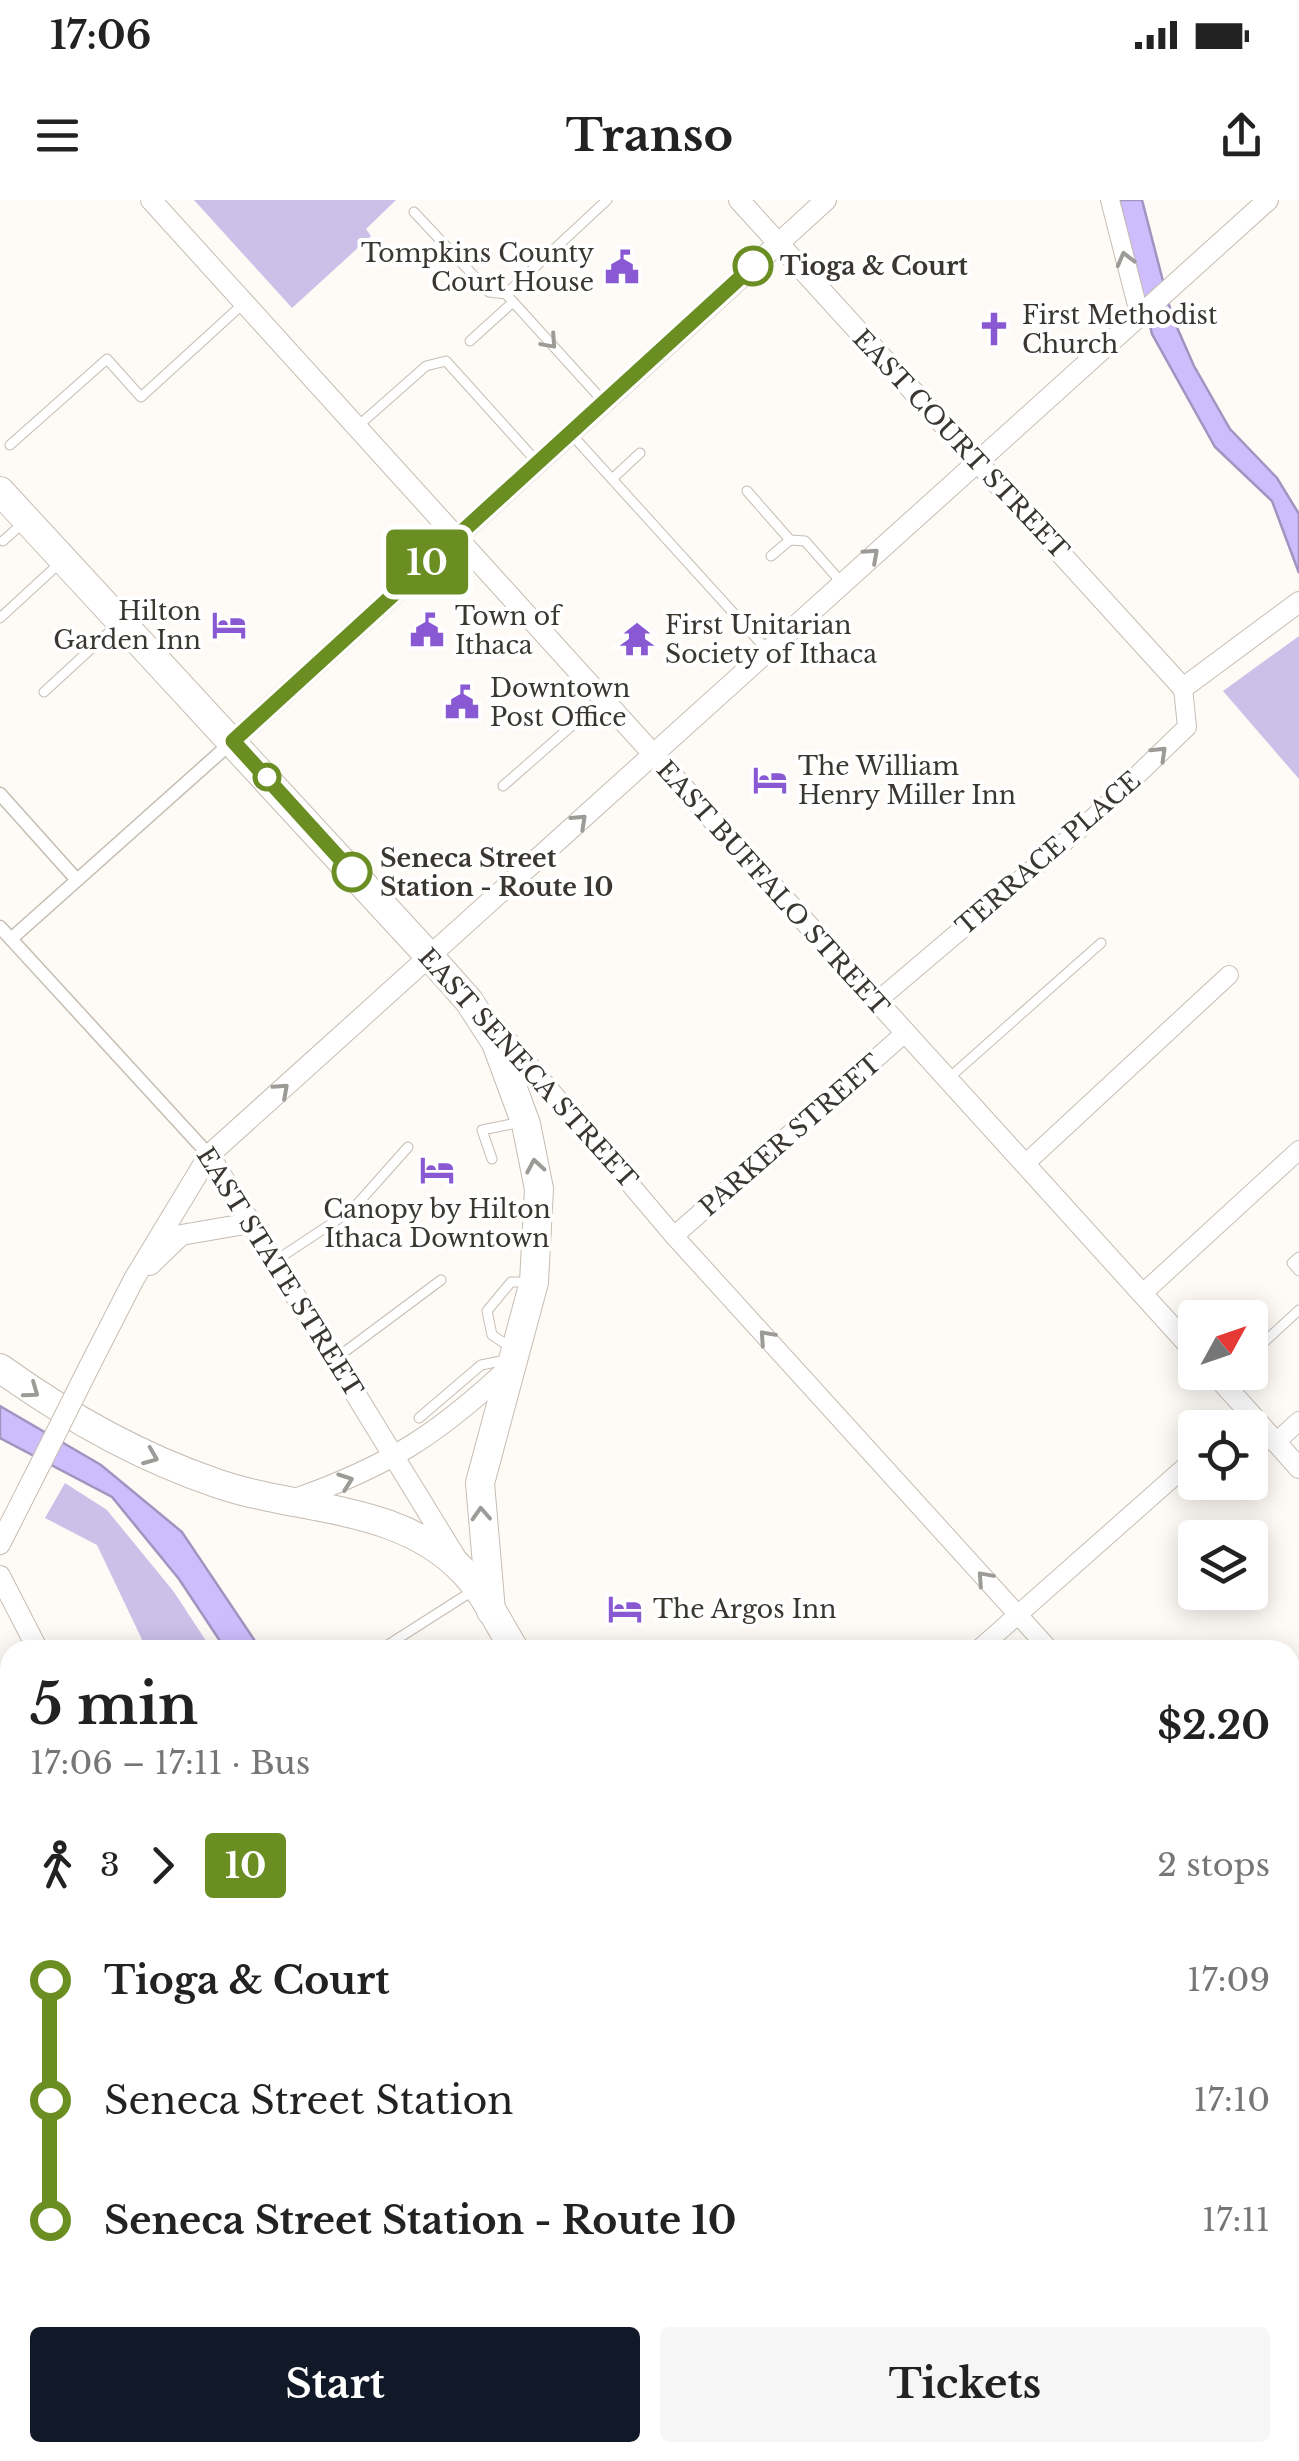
<!DOCTYPE html>
<meta charset="utf-8">
<style>
:root{--surface:#fff;--page:#f6f6f6;--text:#222;--muted:#767676;--accent:#111827}
body{margin:0;font-family:"Libre Baskerville",serif;background:var(--page);color:var(--text);height:100vh;display:flex;flex-direction:column;font-size:38px;white-space:nowrap}
*{box-sizing:border-box;margin:0}
p{font-size:32px;color:var(--muted)}
.icon{flex:none;width:55px;height:55px;fill:none;stroke:currentColor;stroke-width:2;stroke-linecap:round;stroke-linejoin:round}
.map{position:relative;flex:1;overflow:hidden}
.panel{position:absolute;left:0px;top:1440px;width:1300px;height:822px;display:flex;flex-direction:column;background:var(--surface);border-radius:30px 30px 0 0;box-shadow:0 5px 25px #0003}
.panel>*{flex:none}
.badge{padding:0 20px;border-radius:8px;font-size:35px;line-height:65px}
.needle{width:65px;rotate:50deg}
.controls{position:absolute;left:1178px;top:1100px;display:grid;gap:20px}
.controls a{display:grid;place-items:center;width:90px;height:90px;border-radius:10px;background:var(--surface);box-shadow:0 5px 25px #0003;font-size:50px}
.map>.badge{position:absolute;translate:-50% -50%;box-shadow:0 0 0 5px #fff}
.legs{display:flex;align-items:center;gap:15px;height:110px;padding:0 30px;font-size:32px}
.legs p{margin-inline-start:auto}
.overview{display:flex;align-items:center;justify-content:space-between;height:170px;padding:0 30px}
h1{font-size:55px;font-weight:700;line-height:75px}
.action{display:flex;gap:20px;margin-top:auto;padding:20px 30px}
.action a{flex:1;height:115px;border-radius:10px;background:var(--accent);color:#fff;font-size:40px;font-weight:700;line-height:115px;text-align:center}
.action a+a{background:var(--page);color:var(--text)}
ul{padding:0 30px;list-style:none}
li{display:flex;align-items:center;gap:35px;height:120px;font-size:38px}
li i{display:grid;place-items:center;width:15px;height:100%;margin:0 12px;background:currentColor}
li i::after{content:'';width:25px;height:25px;margin:-12px;border:8px solid;border-radius:50%;background:var(--surface)}
li p{margin-inline-start:auto}
li:first-child i{background:linear-gradient(#0000 50%,currentColor 0)}
li:last-child i{background:linear-gradient(currentColor 50%,#0000 0)}
.status{display:flex;justify-content:space-between;align-items:center;height:70px;padding:0 50px;background:var(--surface);direction:ltr}
.status svg{height:28px;fill:currentColor}
header{display:flex;justify-content:space-between;align-items:center;height:130px;padding:0 30px;background:var(--surface);font-size:45px;font-weight:700}
.map>svg:first-child{display:block}
.green{fill:#ccc0e9}
.water{fill:#cfbcfd;stroke:#a294c0;stroke-width:2.5}
.lines{fill:none;stroke-linecap:round;stroke-linejoin:round}
.service-casing{stroke:#c6bdb2;stroke-width:11}
.pedestrian-casing{stroke:#c6bdb2;stroke-width:15}
.minor-casing{stroke:#c6bdb2;stroke-width:20}
.tertiary-casing{stroke:#c6bdb2;stroke-width:22}
.trunk-casing{stroke:#c6bdb2;stroke-width:30}
.service{stroke:#fff;stroke-width:9}
.pedestrian{stroke:#fff;stroke-width:12}
.minor{stroke:#fff;stroke-width:18}
.tertiary{stroke:#fff;stroke-width:20}
.trunk{stroke:#fff;stroke-width:28}
.tertiary-bridge-casing{stroke:#c6bdb2;stroke-width:22;stroke-linecap:butt}
.tertiary-bridge{stroke:#fff;stroke-width:20}
.oneway{stroke:#9c9b98}
.line-1-casing{stroke:#fff;stroke-width:22}
.line-1{stroke:#6b8e23;stroke-width:15}
.stop-1-dot{fill:#fff;stroke:#6b8e23;stroke-width:5}
.labels{text-anchor:middle;stroke-width:8;stroke-linejoin:round;paint-order:stroke}
.poi-label{font-size:25px;fill:#3a3732;stroke:#fff;text-anchor:start}
.stop-label{font-size:25px;font-weight:bold;fill:#3a3732;stroke:#fff;text-anchor:start}
.street-label{font-size:25px;fill:#3a3732;stroke:#fff}
</style>
<div class="status"><b>17:06</b><svg viewBox="0 0 49 12"><path d="M0 12V9h3v3zM5 12V6h3v6zM10 12V3h3v9zM15 12V0h3v12zM26 1h20v11H26zM47 4h2v5h-2z"/></svg></div>
<header><svg class="icon" aria-label="menu" viewBox="0 0 24 24"><path d="M4 6h16M4 12h16M4 18h16"/></svg>Transo<svg class="icon" aria-label="share" viewBox="0 0 24 24"><path d="M12 15V3M7 8l5-5 5 5M5 13v7h14v-7"/></svg></header>
<div class="map">
<svg width="1299" height="2261" viewBox="0 0 1299 2261">
<rect width="100%" height="100%" fill="#fefaf6"/>
<g class="green">
<path d="M194 0H396L366 29 371 36 292 108Z"/>
<path d="M1299 436V579L1223 491Z"/>
<path d="M65 1283 107 1310 174 1392 212 1450H147L97 1345 45 1318Z"/>
<path d="M463 2253H538L540 2261H463Z"/>
<path d="M640 2253H801L797 2261H645Z"/>
</g>
<g class="water">
<path d="M1119 0H1142L1172 116 1194 166 1230 229 1277 278 1299 314V373L1272 301 1215 247 1152 134Z"/>
<path d="M0 1206 101 1265 182 1332 261 1450H226L179 1379 112 1297 0 1238Z"/>
</g>
<g class="lines">
<g class="service-casing">
<g id="service">
<path d="M414 12 489 92 506 94"/>
<path d="M470 141 513 102"/>
<path d="M603 201 506 94 607 0"/>
<path d="M358 226 426 166 446 161 537 262"/>
<path d="M572 235 768 451"/>
<path d="M10 245 107 159 141 197 244 103"/>
<path d="M612 279 640 253"/>
<path d="M747 291 790 340 805 341 842 383"/>
<path d="M3 341 23 323"/>
<path d="M771 356 790 340"/>
<path d="M0 418 62 361"/>
<path d="M44 492 119 423"/>
<path d="M503 586 601 500"/>
<path d="M950 877 1101 743"/>
<path d="M492 959 482 930 522 922"/>
<path d="M1299 1057 1292 1063 1299 1071"/>
<path d="M275 1061 352 1010 408 947"/>
<path d="M510 1147 492 1135 487 1111 511 1082H531"/>
<path d="M1250 1155 1299 1110"/>
<path d="M335 1159 441 1080"/>
<path d="M419 1218 481 1165 506 1160"/>
<path d="M380 1450 474 1390"/>
</g>
</g>
<g class="pedestrian-casing">
<g id="pedestrian">
<path d="M0 594 77 680"/>
<path d="M0 727 209 955"/>
<path d="M11 739 233 541"/>
</g>
</g>
<g class="minor-casing">
<g id="minor">
<path d="M1110 0 1140 117"/>
<path d="M876 802 1094 617 1187 527 1183 488"/>
<path d="M496 826 674 1036 1050 1450"/>
<path d="M1025 964 1229 775"/>
<path d="M674 1036 905 833"/>
<path d="M1142 1094 1299 950"/>
<path d="M1230 1228 1248 1211"/>
<path d="M1275 1243 1299 1221"/>
<path d="M978 1450 1195 1258"/>
<path d="M1290 1715 1299 1725"/>
<path d="M0 1762 10 1773"/>
<path d="M438 2252 439 2261"/>
<path d="M866 2261 880 2252"/>
</g>
</g>
<g class="tertiary-casing">
<g id="tertiary">
<path d="M151 0 1195 1152"/>
<path d="M739 0 1183 488 1299 402"/>
<path d="M233 541 826 0"/>
<path d="M209 955 456 1358"/>
<path d="M150 1065 181 1035 251 1023"/>
<path d="M90 1165 134 1079 209 955 1268 0"/>
<path d="M1213 1172 1299 1268"/>
<path d="M295 1299C391 1265 438 1234 512 1165"/>
<path d="M0 1344 43 1259"/>
<path d="M0 1376 38 1450"/>
<path d="M1290 1989 1299 1980"/>
<path d="M0 2243 10 2229"/>
</g>
</g>
<g class="trunk-casing">
<g id="trunk">
<path d="M0 291 430 757 469 801 496 843 526 924 539 989 534 1082 480 1283 491 1411"/>
<path d="M0 1168C68 1217 137 1256 216 1283 298 1312 400 1303 465 1373 485 1394 499 1425 515 1450"/>
<path d="M1093 2252 1094 2261"/>
</g>
</g>
<use href="#service" class="service"/>
<use href="#pedestrian" class="pedestrian"/>
<use href="#minor" class="minor"/>
<use href="#tertiary" class="tertiary"/>
<use href="#trunk" class="trunk"/>
<g class="tertiary-bridge-casing">
<path id="tertiary-bridge" d="M43 1259 90 1165"/>
</g>
<use href="#tertiary-bridge" class="tertiary-bridge"/>
</g>
<defs><path id="oneway-chevron" d="M-2-3.5L2.5 0L-2 3.5" fill="none" stroke-width="1.6" stroke-linecap="round" stroke-linejoin="round" transform="scale(2.5)"/></defs>
<g class="oneway">
<use href="#oneway-chevron" transform="translate(1125 59) rotate(-105)"/>
<use href="#oneway-chevron" transform="translate(550 142) rotate(48)"/>
<use href="#oneway-chevron" transform="translate(872 355) rotate(-42)"/>
<use href="#oneway-chevron" transform="translate(1160 553) rotate(-44)"/>
<use href="#oneway-chevron" transform="translate(580 621) rotate(-43)"/>
<use href="#oneway-chevron" transform="translate(282 890) rotate(-42)"/>
<use href="#oneway-chevron" transform="translate(535 966) rotate(-100)"/>
<use href="#oneway-chevron" transform="translate(766 1137) rotate(-132)"/>
<use href="#oneway-chevron" transform="translate(32 1191) rotate(36)"/>
<use href="#oneway-chevron" transform="translate(151 1257) rotate(22)"/>
<use href="#oneway-chevron" transform="translate(346 1281) rotate(-20)"/>
<use href="#oneway-chevron" transform="translate(481 1314) rotate(-93)"/>
<use href="#oneway-chevron" transform="translate(984 1378) rotate(-132)"/>
</g>
<g class="lines">
<g class="line-1-casing">
<path id="line-1" d="M352 672 233 541 753 66"/>
</g>
<use href="#line-1" class="line-1"/>
</g>
<defs>
<g id="civic-bare" transform="scale(2.7)"><path d="M-.6-6.5H3V-4.5H.6V-3L4-1V1h2V6H-6V1h2V-1L-.6-3ZM-1.2 2.5V6h2.4V2.5Z" fill="#8859d2" stroke="#fff" stroke-width="2.5" paint-order="stroke"/></g>
<g id="church-bare" transform="scale(2.7)"><path d="M-1.2-6h2.4v3.5h3.3v2.4h-3.3V6h-2.4V-.1h-3.3v-2.4h3.3Z" fill="#8859d2" stroke="#fff" stroke-width="2.5" paint-order="stroke"/></g>
<g id="hotel-bare" transform="scale(2.7)"><path d="M-6-4.5h1.5V1H6V5H4.5V3h-9V5H-6ZM-4 0a1.8 1.8 0 1 1 3.6 0ZM.5 0V-2.5h3Q6-2.5 6 0Z" fill="#8859d2" stroke="#fff" stroke-width="2.5" paint-order="stroke"/></g>
<g id="temple-bare" transform="scale(2.7)"><path d="M0-6L5-2H3V0L6.5 2.5H4V6H1.5V3h-3V6H-4V2.5H-6.5L-3 0V-2H-5Z" fill="#8859d2" stroke="#fff" stroke-width="2.5" paint-order="stroke"/></g>
</defs>
<g fill-rule="evenodd">
<use href="#civic-bare" x="622" y="67"/>
<use href="#church-bare" x="994" y="129"/>
<use href="#hotel-bare" x="229" y="425"/>
<use href="#civic-bare" x="427" y="430"/>
<use href="#temple-bare" x="637" y="439"/>
<use href="#civic-bare" x="462" y="502"/>
<use href="#hotel-bare" x="770" y="580"/>
<use href="#hotel-bare" x="437" y="970"/>
<use href="#hotel-bare" x="625" y="1409"/>
</g>
<g class="stop-1-dot">
<circle cx="753" cy="66" r="18"/>
<circle cx="267" cy="577" r="12"/>
<circle cx="352" cy="672" r="18"/>
</g>
<g class="labels">
<g class="poi-label">
<text x="594" y="62" text-anchor="end">Tompkins County<tspan x="594" dy="29">Court House</tspan></text>
<text x="1022" y="124">First Methodist<tspan x="1022" dy="29">Church</tspan></text>
<text x="201" y="420" text-anchor="end">Hilton<tspan x="201" dy="29">Garden Inn</tspan></text>
<text x="455" y="425">Town of<tspan x="455" dy="29">Ithaca</tspan></text>
<text x="665" y="434">First Unitarian<tspan x="665" dy="29">Society of Ithaca</tspan></text>
<text x="490" y="497">Downtown<tspan x="490" dy="29">Post Office</tspan></text>
<text x="798" y="575">The William<tspan x="798" dy="29">Henry Miller Inn</tspan></text>
<text x="437" y="1018" text-anchor="middle">Canopy by Hilton<tspan x="437" dy="29">Ithaca Downtown</tspan></text>
<text x="653" y="1418">The Argos Inn</text>
</g>
<g class="stop-label">
<text x="780" y="75">Tioga &amp; Court</text>
<text x="380" y="667">Seneca Street<tspan x="380" dy="29">Station - Route 10</tspan></text>
</g>
<g class="street-label">
<text transform="translate(961 244) rotate(47)" y="9">EAST COURT STREET</text>
<text transform="translate(1048 653) rotate(-41)" y="9">TERRACE PLACE</text>
<text transform="translate(773 688) rotate(48)" y="9">EAST BUFFALO STREET</text>
<text transform="translate(528 868) rotate(48)" y="9">EAST SENECA STREET</text>
<text transform="translate(790 935) rotate(-41)" y="9">PARKER STREET</text>
<text transform="translate(280 1072) rotate(58)" y="9">EAST STATE STREET</text>
</g>
</g>
</svg>
<div class="controls">
<a><svg class="needle" viewBox="-14 -14 28 28"><path d="M0-13l5 13h-10z" fill="#e53935"/><path d="M0 13l5-13h-10z" fill="#767676"/></svg></a>
<a><svg class="icon" aria-label="locate" viewBox="0 0 24 24"><circle cx="12" cy="12" r="6"/><path d="M12 2v4M12 18v4M2 12h4M18 12h4"/></svg></a>
<a><svg class="icon" aria-label="layers" viewBox="0 0 24 24"><path d="M12 4l9 5-9 5-9-5zM3 14l9 5 9-5"/></svg></a>
</div>
<b class="badge" style="left:427px;top:362px;background:#6b8e23;color:#fff">10</b>
<section class="panel">
<div class="overview"><div><h1>5 min</h1><p>17:06 – 17:11 · Bus</p></div><b>$2.20</b></div>
<div class="legs"><svg class="icon" aria-label="walk" viewBox="0 0 24 24"><circle cx="13" cy="4" r="2"/><path d="M13 8l-2 6 4 7M11 14l-3 7M7 12l3-4h3l4 4"/></svg>3<svg class="icon" aria-label="forward" viewBox="0 0 24 24"><path d="M9 5l7 7-7 7"/></svg><b class="badge" style="background:#6b8e23;color:#fff">10</b><p>2 stops</p></div>
<ul>
<li><i style="color:#6b8e23"></i><b>Tioga &amp; Court</b><p>17:09</p></li>
<li><i style="color:#6b8e23"></i><span>Seneca Street Station</span><p>17:10</p></li>
<li><i style="color:#6b8e23"></i><b>Seneca Street Station - Route 10</b><p>17:11</p></li>
</ul>
<div class="action"><a>Start</a><a>Tickets</a></div>
</section>
</div>
